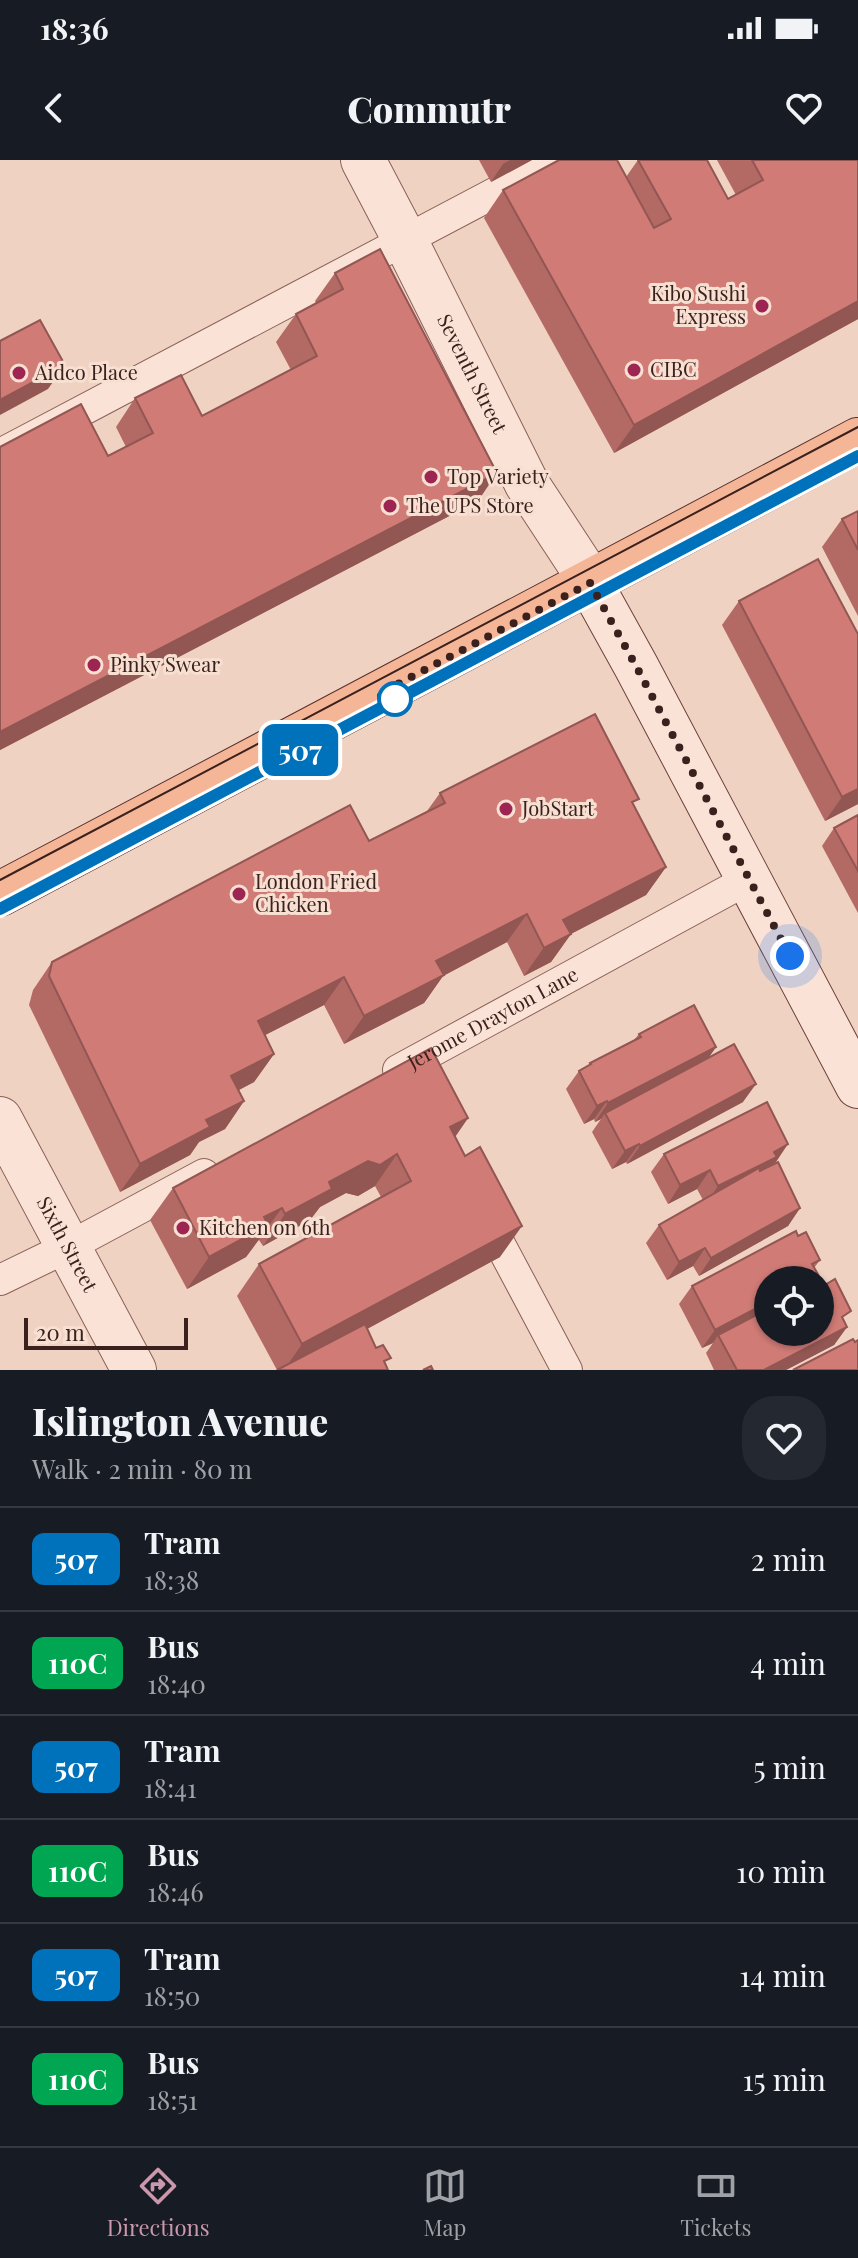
<!DOCTYPE html>
<meta charset="utf-8">
<style>
:root{--surface:#171b24;--page:#242831;--text:#f1f3f6;--muted:#9ea1a6;--line:#363941;--accent:#cb97ac}
body{margin:0;font-family:"Playfair Display",serif;background:var(--page);color:var(--text);height:100vh;display:flex;flex-direction:column;font-size:30px;white-space:nowrap}
*{box-sizing:border-box;margin:0}
p{font-size:26px;color:var(--muted)}
.icon{flex:none;width:44px;height:44px;fill:none;stroke:currentColor;stroke-width:2;stroke-linecap:round;stroke-linejoin:round}
.map{position:relative;height:1210px;overflow:hidden}
.panel{display:flex;flex-direction:column;background:var(--surface);flex:1}
.panel>*{flex:none}
.badge{padding:0 16px;border-radius:12px;font-size:28px;line-height:52px}
.tools{position:absolute;left:754px;top:1106px;display:grid;gap:16px}
.tools a{display:grid;place-items:center;width:80px;height:80px;border-radius:50%;background:var(--surface);box-shadow:0 2px 6px #0004;font-size:40px}
.scale{position:absolute;left:24px;bottom:20px;width:164px;box-sizing:border-box;padding-left:8px;border:4px solid #3a211d;border-top:0;font-size:22px;line-height:28px;white-space:nowrap;color:#3a211d;-webkit-text-stroke:6px #f7dfd2;paint-order:stroke}
.you{position:absolute;width:40px;height:40px;margin:-20px;border:6px solid #fff;border-radius:50%;background:#1a73e8;box-shadow:0 0 0 12px #1a73e833}
.map>.badge{position:absolute;translate:-50% -50%;box-shadow:0 0 0 4px #fff}
.round{display:grid;place-items:center;flex:none;width:84px;height:84px;border-radius:32px;background:var(--page)}
.summary{display:flex;align-items:center;justify-content:space-between;height:136px;padding:0 32px}
h1{font-size:38px;font-weight:800;line-height:60px}
ul{padding:0;list-style:none}
li{display:flex;align-items:center;gap:24px;height:104px;padding:0 32px;border-top:2px solid var(--line)}
li div{flex:1}
li b{display:block;font-size:30px}
li em{font-style:normal}
li .badge{min-width:88px;font-weight:700;text-align:center}
.status{display:flex;justify-content:space-between;align-items:center;height:56px;padding:0 40px;background:var(--surface);direction:ltr}
.status svg{height:22px;fill:currentColor}
header{display:flex;justify-content:space-between;align-items:center;height:104px;padding:0 32px;background:var(--surface);font-size:36px;font-weight:800}
.dock{display:flex;justify-content:space-around;align-items:center;height:112px;border-top:2px solid var(--line);background:var(--surface);font-size:22px;color:var(--muted)}
.dock a{display:grid;justify-items:center;gap:4px}
.dock .on{color:var(--accent)}
.map>svg:first-child{display:block}
.lines{fill:none;stroke-linecap:round;stroke-linejoin:round}
.service-casing{stroke:#8a6158;stroke-width:32}
.minor-casing{stroke:#8a6158;stroke-width:46}
.secondary-casing{stroke:#6c423b;stroke-width:46}
.primary-casing{stroke:#58312d;stroke-width:46}
.service{stroke:#fae2d6;stroke-width:30}
.minor{stroke:#fae2d6;stroke-width:44}
.secondary{stroke:#fae2d6;stroke-width:44}
.primary{stroke:#f5b698;stroke-width:44}
.tram{stroke:#3a211d;stroke-width:2}
.wall{fill:#b36a65}
.shaded-wall{fill:#925653}
.building{fill:#d07b76;stroke:#925653;stroke-width:2}
.line-casing{stroke:#fff;stroke-width:18}
.line{stroke:#0072bc;stroke-width:12}
.walk{stroke:#3a211d;stroke-width:8;stroke-dasharray:0 14.4}
.poi-dot{fill:#9c2651;stroke:#f7dfd2;stroke-width:3}
.stop-dot{fill:#fff;stroke:#0072bc;stroke-width:4}
.labels{text-anchor:middle;stroke-width:6;stroke-linejoin:round;paint-order:stroke}
.poi-label{font-size:20px;fill:#3a211d;stroke:#f7dfd2;text-anchor:start}
.street-label{font-size:20px;fill:#3a211d;stroke:#f7dfd2}
</style>
<div class="status"><b>18:36</b><svg viewBox="0 0 49 12"><path d="M0 12V9h3v3zM5 12V6h3v6zM10 12V3h3v9zM15 12V0h3v12zM26 1h20v11H26zM47 4h2v5h-2z"/></svg></div>
<header><svg class="icon" aria-label="back" viewBox="0 0 24 24"><path d="M15 5l-7 7 7 7"/></svg>Commutr<svg class="icon" aria-label="heart" viewBox="0 0 24 24"><path d="M12 20l-8-8c-3-5 5-10 8-4 3-6 11-1 8 4z"/></svg></header>
<div class="map">
<svg width="858" height="1210" viewBox="0 0 858 1210">
<rect width="100%" height="100%" fill="#f0d2c2"/>
<g class="lines">
<g class="service-casing">
<g id="service">
<path d="M0 294 557 0"/>
<path id="s1" d="M398 910 749 719"/>
<path d="M485 1056 567 1210"/>
<path d="M0 1120 68 1087 204 1014"/>
</g>
</g>
<g class="minor-casing">
<g id="minor">
<path id="s2" d="M363 0 405 80 527 324 584 411 590 423"/>
<path id="s3" d="M0 959 134 1210"/>
</g>
</g>
<g class="secondary-casing">
<path id="secondary" d="M590 423 636 506 858 926"/>
</g>
<g class="primary-casing">
<path id="primary" d="M0 734 858 280"/>
</g>
<use href="#service" class="service"/>
<use href="#minor" class="minor"/>
<use href="#secondary" class="secondary"/>
<use href="#primary" class="primary"/>
<g class="tram">
<path d="M0 720 858 267"/>
<path d="M0 749 858 296"/>
</g>
</g>
<g class="wall">
<path d="M479 0H532L491 22Z"/>
<path d="M638 0 728 39 736 35 717 0H858V159L614 293 484 58 503 30 626 17Z"/>
<path d="M335 113 478 341 0 590V287L108 296 126 287 116 267 135 238 202 256 291 210 276 182 296 154 316 143 315 141Z"/>
<path d="M858 351V456L822 387 842 359Z"/>
<path d="M739 441 858 474V644L825 661 722 465Z"/>
<path d="M440 633 634 646 666 707 646 735 571 774 551 802 524 816 507 782 443 816 424 843 344 884 324 845 265 875 274 894 254 922 239 930 244 941 225 969 199 982 190 995 120 1032 29 845 33 830 52 802 369 681 427 651Z"/>
<path d="M858 655V753L822 686 834 668Z"/>
<path d="M639 874 716 887 709 897 743 942 627 1004 626 1002 612 1009 592 972 601 959 595 962 594 959 584 964 566 929 579 911 588 906 590 903 634 880Z"/>
<path d="M468 958 455 977 500 1097 367 1169 376 1188 391 1198 277 1210 237 1136 259 1104 381 1037 375 1026 358 1036 346 1033 320 1047 310 1060 263 1086 259 1080 258 1081 246 1097 187 1129 150 1060 173 1028Z"/>
<path d="M664 994 776 1002 770 1006 800 1048 788 1066 699 1116 693 1106 667 1120 646 1083 659 1065 703 1040 697 1029 668 1044 651 1012Z"/>
<path d="M798 1076 820 1100 814 1108 819 1116 816 1120H768L844 1161 847 1167 834 1185 786 1210H714L706 1193 713 1183 702 1188 679 1144 692 1126Z"/>
</g>
<g class="shaded-wall">
<path d="M510 0H532L491 22 503 4Z"/>
<path d="M858 141V159L614 293 634 265Z"/>
<path d="M65 205 48 229 0 255V240Z"/>
<path d="M497 313 478 341 0 590V572Z"/>
<path d="M858 629V644L825 661 842 637Z"/>
<path d="M666 707 646 735 557 781 571 774 551 802 524 816 563 760Z"/>
<path d="M527 754 507 782 443 816 424 843 344 884 364 856 436 801Z"/>
<path d="M344 817 324 845 238 889 258 861Z"/>
<path d="M716 887 703 906 605 953 601 959 595 962 608 943Z"/>
<path d="M274 894 254 922 212 944 231 916Z"/>
<path d="M756 924 743 942 627 1004 640 986Z"/>
<path d="M244 941 225 969 199 982 190 995 120 1032 140 1004 206 960Z"/>
<path d="M607 941 594 959 584 964 597 946Z"/>
<path d="M468 958 446 990 450 967Z"/>
<path d="M639 984 626 1002 612 1009 625 991Z"/>
<path d="M788 984 776 1002 771 1005 764 1015 705 1045 718 1026 774 992Z"/>
<path d="M397 994 375 1026 358 1036 346 1033 320 1047 310 1060 263 1086 285 1054 329 1022 368 1001Z"/>
<path d="M710 1010 697 1029 668 1044 680 1025Z"/>
<path d="M282 1048 246 1097 187 1129 209 1097 264 1057Z"/>
<path d="M800 1048 788 1066 699 1116 711 1098Z"/>
<path d="M522 1066 500 1097 291 1210H284L302 1184Z"/>
<path d="M705 1088 693 1106 667 1120 679 1102Z"/>
<path d="M768 1142V1154L718 1175 713 1183 702 1188 715 1170Z"/>
<path d="M847 1167 834 1185 786 1210H764Z"/>
</g>
<g class="building">
<path d="M559 0H617L654 68 671 59 638 0H707L728 39 763 20 752 0H858V141L634 265 503 30Z"/>
<path d="M380 89 497 313 0 572V287L81 244 108 296 153 273 135 238 181 215 202 256 317 196 296 154 343 129 335 113Z"/>
<path d="M40 160 65 205 0 240V181Z"/>
<path d="M858 351V390L842 359Z"/>
<path d="M818 399 858 474V629L842 637 739 441Z"/>
<path d="M595 554 639 639 632 642 666 707 563 760 571 774 544 788 527 754 436 801 444 815 364 856 344 817 258 861 274 894 231 916 244 941 206 960 210 967 140 1004 49 816 52 802 350 645 369 681 445 643 440 633Z"/>
<path d="M858 655V711L834 668Z"/>
<path d="M694 845 716 887 608 943 607 941 597 946 579 911 591 904 590 903 641 877 639 874Z"/>
<path d="M734 884 756 924 640 986 639 984 625 991 605 953Z"/>
<path d="M431 888 468 958 450 967 465 996 480 987 522 1066 302 1184 259 1104 411 1021 397 994 380 1005 368 1001 329 1022 332 1029 285 1054 282 1048 264 1057 268 1065 209 1097 173 1028Z"/>
<path d="M767 942 788 984 774 992 777 997 718 1026 710 1010 680 1025 664 994Z"/>
<path d="M778 1002 800 1048 711 1098 705 1088 679 1102 659 1065 759 1008 760 1011Z"/>
<path d="M796 1071 798 1076 806 1072 820 1100 812 1104 819 1116 811 1120H768V1142L715 1170 692 1126Z"/>
<path d="M835 1119 851 1151 842 1157 847 1167 764 1210H737L718 1175 768 1149V1172H820V1122L822 1121 825 1125Z"/>
<path d="M365 1164 376 1188 383 1185 391 1198 384 1201 388 1210H277Z"/>
<path d="M853 1179 855 1182 858 1180V1210H793Z"/>
<path d="M431 1206 433 1210H423Z"/>
</g>
<g class="lines">
<g class="line-casing">
<path id="line" d="M0 749 858 296"/>
</g>
<use href="#line" class="line"/>
<path class="walk" d="M395 539 377 535 590 423 636 506 790 796"/>
</g>
<g class="poi-dot">
<circle cx="762" cy="146" r="8"/>
<circle cx="634" cy="210" r="8"/>
<circle cx="19" cy="213" r="8"/>
<circle cx="431" cy="317" r="8"/>
<circle cx="390" cy="346" r="8"/>
<circle cx="94" cy="505" r="8"/>
<circle cx="506" cy="649" r="8"/>
<circle cx="239" cy="734" r="8"/>
<circle cx="183" cy="1068" r="8"/>
</g>
<circle class="stop-dot" cx="395" cy="539" r="16"/>
<g class="labels">
<g class="poi-label">
<text x="746" y="141" text-anchor="end">Kibo Sushi<tspan x="746" dy="23">Express</tspan></text>
<text x="650" y="217">CIBC</text>
<text x="35" y="220">Aidco Place</text>
<text x="447" y="324">Top Variety</text>
<text x="406" y="353">The UPS Store</text>
<text x="110" y="512">Pinky Swear</text>
<text x="522" y="656">JobStart</text>
<text x="255" y="729">London Fried<tspan x="255" dy="23">Chicken</tspan></text>
<text x="199" y="1075">Kitchen on 6th</text>
</g>
<g class="street-label">
<text dy="7" stroke="none"><textPath href="#s2" startOffset="240">Seventh Street</textPath></text>
<text dy="7" stroke="none"><textPath href="#s1" startOffset="108">Jerome Drayton Lane</textPath></text>
<text dy="7" stroke="none"><textPath href="#s3" startOffset="142">Sixth Street</textPath></text>
</g>
</g>
</svg>
<div class="tools">
<a><svg class="icon" aria-label="locate" viewBox="0 0 24 24"><circle cx="12" cy="12" r="6"/><path d="M12 2v4M12 18v4M2 12h4M18 12h4"/></svg></a>
</div>
<div class="scale">20 m</div>
<div class="you" style="left:790px;top:796px"></div>
<b class="badge" style="left:300px;top:590px;background:#0072bc;color:#fff">507</b>
</div>
<section class="panel">
<div class="summary"><div><h1>Islington Avenue</h1><p>Walk · 2 min · 80 m</p></div><a class="round"><svg class="icon" aria-label="heart" viewBox="0 0 24 24"><path d="M12 20l-8-8c-3-5 5-10 8-4 3-6 11-1 8 4z"/></svg></a></div>
<ul>
<li><span class="badge" style="background:#0072bc;color:#fff">507</span><div><b>Tram</b><p>18:38</p></div><em>2 min</em></li>
<li><span class="badge" style="background:#00a651;color:#fff">110C</span><div><b>Bus</b><p>18:40</p></div><em>4 min</em></li>
<li><span class="badge" style="background:#0072bc;color:#fff">507</span><div><b>Tram</b><p>18:41</p></div><em>5 min</em></li>
<li><span class="badge" style="background:#00a651;color:#fff">110C</span><div><b>Bus</b><p>18:46</p></div><em>10 min</em></li>
<li><span class="badge" style="background:#0072bc;color:#fff">507</span><div><b>Tram</b><p>18:50</p></div><em>14 min</em></li>
<li><span class="badge" style="background:#00a651;color:#fff">110C</span><div><b>Bus</b><p>18:51</p></div><em>15 min</em></li>
</ul>
</section>
<nav class="dock">
<a class="on"><svg class="icon" aria-label="directions" viewBox="0 0 24 24"><path d="M12 3l9 9-9 9-9-9zM9 14v-3h6M13 9l2 2-2 2"/></svg>Directions</a>
<a><svg class="icon" aria-label="map" viewBox="0 0 24 24"><path d="M3 6l6-2 6 2 6-2v14l-6 2-6-2-6 2zM9 4v14M15 6v14"/></svg>Map</a>
<a><svg class="icon" aria-label="tickets" viewBox="0 0 24 24"><path d="M3 7h18v10H3zM15 7v10"/></svg>Tickets</a>
</nav>
